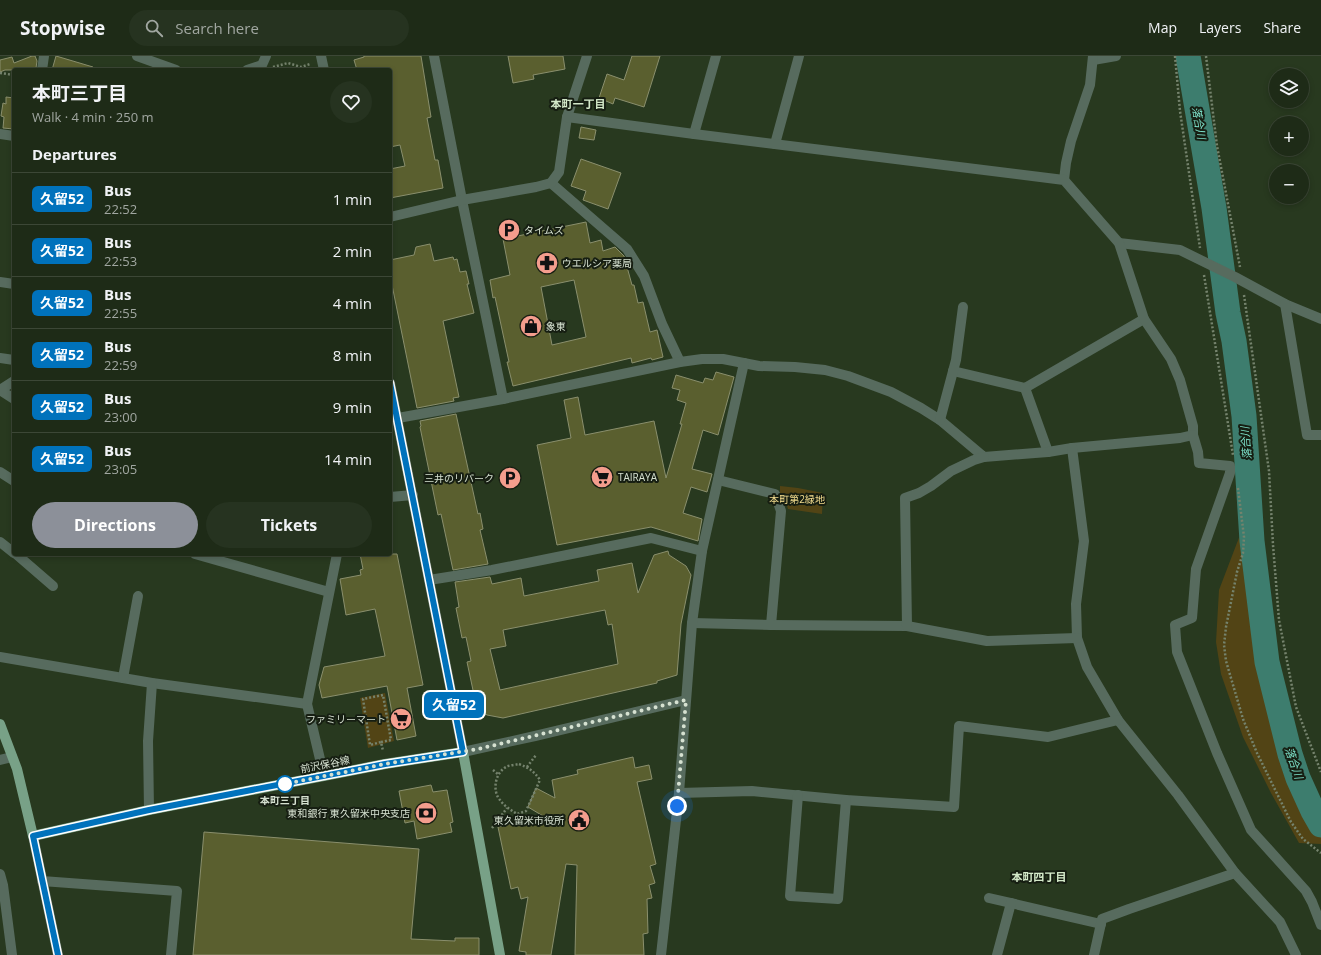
<!DOCTYPE html>
<meta charset="utf-8">
<style>
:root{--surface:#1e2b17;--page:#263320;--text:#f1f3f6;--muted:#a1a7a1;--line:#3c4736;--accent:#8c9099}
body{margin:0;font-family:"Open Sans","Noto Sans JP",sans-serif;background:var(--page);color:var(--text);height:100vh;display:flex;flex-direction:column;font-size:15px;white-space:nowrap}
*{box-sizing:border-box;margin:0}
p{font-size:13px;color:var(--muted)}
.icon{flex:none;width:22px;height:22px;fill:none;stroke:currentColor;stroke-width:2;stroke-linecap:round;stroke-linejoin:round}
.map{position:relative;flex:1;overflow:hidden}
.panel{position:absolute;left:12px;top:12px;width:380px;height:488px;display:flex;flex-direction:column;background:var(--surface);border-radius:4px;box-shadow:0 2px 6px #0003,0 0 0 1px var(--line)}
.panel>*{flex:none}
.badge{padding:0 8px;border-radius:6px;font-size:14px;line-height:26px}
.controls{position:absolute;left:1269px;top:12px;display:grid;gap:8px}
.controls a{display:grid;place-items:center;width:40px;height:40px;border-radius:50%;background:var(--surface);box-shadow:0 2px 6px #0003,0 0 0 1px var(--line);font-size:20px}
.you{position:absolute;width:20px;height:20px;margin:-10px;border:3px solid #fff;border-radius:50%;background:#1a73e8;box-shadow:0 0 0 6px #1a73e833}
.map>.badge{position:absolute;translate:-50% -50%;box-shadow:0 0 0 2px #fff}
h2{padding:0 20px;font-size:15px;line-height:36px}
.round{display:grid;place-items:center;flex:none;width:42px;height:42px;border-radius:21px;background:var(--page)}
.headline{display:flex;align-items:center;justify-content:space-between;height:68px;padding:0 20px}
h1{font-size:19px;font-weight:700;line-height:30px}
.button{display:flex;gap:8px;margin-top:auto;padding:8px 20px}
.button a{flex:1;height:46px;border-radius:24px;background:var(--accent);color:#fff;font-size:16px;font-weight:700;line-height:46px;text-align:center}
.button a+a{background:var(--page);color:var(--text)}
ul{padding:0;list-style:none}
li{display:flex;align-items:center;gap:12px;height:52px;padding:0 20px;border-top:1px solid var(--line)}
li div{flex:1}
li b{display:block;font-size:15px}
li em{font-style:normal}
li .badge{min-width:44px;font-weight:700;text-align:center}
header{display:flex;align-items:center;gap:24px;box-sizing:border-box;height:56px;padding:0 20px;background:var(--surface);border-bottom:1px solid var(--line)}
header strong{font-size:19px}
nav{display:flex;gap:22px;margin-inline-start:auto;font-size:14px}
.search{width:280px;height:36px;background:var(--page);display:flex;align-items:center;gap:10px;box-sizing:border-box;padding:0 14px;border-radius:22px;color:var(--muted);font-size:15px}
.map>svg:first-child{display:block}
.green{fill:#524415}
.lines{fill:none;stroke-linecap:round;stroke-linejoin:round}
.river{stroke:#3d7d6e;stroke-width:25}
.building{fill:#5a5f2f;stroke:#8a8f6d;fill-rule:evenodd}
.path{stroke:#75836d;stroke-width:2.5;stroke-dasharray:2 2;stroke-linecap:butt}
.minor{stroke:#576b5e;stroke-width:10}
.major{stroke:#78a187;stroke-width:10}
.line-casing{stroke:#fff;stroke-width:9}
.line{stroke:#0072bc;stroke-width:6}
.walk{stroke:#d6e1d1;stroke-width:4;stroke-dasharray:0 7.2}
.stop-dot{fill:#fff;stroke:#0072bc;stroke-width:2}
.labels{text-anchor:middle;stroke-width:4;stroke-linejoin:round;paint-order:stroke}
.poi-label{font-size:10px;fill:#d6e1d1;stroke:#161e12;text-anchor:start}
.park-label{font-size:10px;fill:#f1da8d;stroke:#161e12}
.street-label{font-size:10px;fill:#d6e1d1;stroke:#161e12}
.stop-label{font-size:10px;font-weight:bold;fill:#d6e1d1;stroke:#161e12}
.neighbourhood-label{font-size:11px;font-weight:bold;fill:#d4e9c9;stroke:#161e12}
.water-label{font-size:11px;font-style:italic;fill:#7ee2cb;stroke:#161e12}
</style>
<header>
<strong>Stopwise</strong>
<div class="search"><svg class="icon" aria-label="search" viewBox="0 0 24 24"><circle cx="10" cy="10" r="6"/><path d="M15 15l6 6"/></svg>Search here</div>
<nav><a>Map</a><a>Layers</a><a>Share</a></nav>
</header>
<div class="map">
<svg width="1321" height="899" viewBox="0 0 1321 899">
<rect width="100%" height="100%" fill="#28391f"/>
<g class="green">
<path d="M780 430 798 432 823 437 822 458 788 453 784 440 780 437Z"/>
<path d="M1252 478 1267 606 1290 698 1313 755 1321 769V788L1299 787 1271 737 1243 681 1221 618 1216 586 1219 534 1240 479Z"/>
<path d="M385 637 394 685 368 692 360 642Z"/>
</g>
<g class="lines">
<path class="river" d="M1188 0 1214 152 1228 257 1234 285 1244 360 1252 485 1267 606 1290 698 1298 722 1313 755 1321 769"/>
</g>
<g class="building">
<path d="M32 0H35L37 5 36 12 30 14H5L0 16V4L12 1 14 7Z"/>
<path d="M56 0 93 11V14H52Z"/>
<path d="M364 0H421L431 61 427 62 435 104H438L443 132 390 142V113L405 110 400 89 390 91V14H357L354 4 364 1Z"/>
<path d="M508 0H563L565 13 533 19 534 23 513 27Z"/>
<path d="M632 0H660L644 51 615 42 613 48 599 42 607 18 624 24Z"/>
<path d="M6 41 14 42V73L3 72 4 61 1 60 3 47 6 48Z"/>
<path d="M581 71 596 74 594 84 579 82Z"/>
<path d="M581 103 621 117 608 153 583 144 586 135 571 130Z"/>
<path d="M586 166 590 187 601 184 603 195 615 191 624 200 632 229H634L638 247 643 246 650 276 657 274 663 301 652 304 651 302 632 307 631 302 513 330 507 306H509L495 241 493 242 490 224 510 219 503 183ZM574 224 586 281 552 289 541 231Z"/>
<path d="M430 188 434 205 453 201 454 204 457 203 460 216 466 215 469 228H467L474 257 443 265 459 341 453 342 454 345 417 352 390 219V204L414 199 416 191Z"/>
<path d="M716 316 734 321 718 379 703 374 692 413 712 418 707 436 691 431 683 457 702 463 698 485 651 471 557 489 537 389 571 382 564 344 578 341 585 379 654 365 666 422 682 368H680L686 347 677 344 680 334 672 332 676 319 703 327 705 322 713 324Z"/>
<path d="M456 358 478 458 480 457 483 473 480 474 488 508 453 514 441 458 438 459 420 371 421 370 420 365Z"/>
<path d="M668 495 669 499 686 510 691 519 681 568 677 619 657 625V627L503 662 487 659 477 653 467 606 471 605 466 581 462 582 456 552 459 551 455 526 490 521 492 528 521 522 524 540 599 525 597 514 632 507 638 537 654 499ZM605 554 608 569 612 568 618 608 500 634 490 593 506 590 503 574Z"/>
<path d="M360 498H397L423 629 407 632 416 680 397 684 387 630 322 642 319 629 324 611 385 600 375 553 346 559 340 523 361 519 360 514 363 513Z"/>
<path d="M633 701 635 712 649 709 652 723 637 726 656 808 650 810 655 827 649 829 652 842 647 843 648 877 643 878 644 899H575L577 809 566 808 551 899H526V896L519 895 528 841 521 843 518 831 511 833 498 771 543 760 528 751 536 732 555 742 552 724 578 718 577 714Z"/>
<path d="M431 729 433 736 447 734 453 766 450 767 452 776 417 783 414 765 405 767 399 735Z"/>
<path d="M204 776 419 793 411 883 455 885V882H479V899H193Z"/>
</g>
<g class="lines">
<g class="path">
<path d="M1175 0 1180 55 1200 192"/>
<path d="M1206 0 1217 90 1240 211"/>
<path d="M273 11 288 7 301 11 310 8"/>
<path d="M0 17 14 19"/>
<path d="M1204 219 1233 399"/>
<path d="M1244 239 1269 415 1273 489 1279 564 1296 651 1321 716"/>
<path d="M1238 432 1244 481 1243 497 1237 516 1226 571 1224 589 1226 605 1243 663 1257 697 1291 766 1303 783 1321 797"/>
<path d="M381 686 391 684 383 639 363 643 370 689 381 686 383 695"/>
<path d="M519 708C529 712 534 715 540 724L526 755 517 758C511 754 504 750 500 744 492 735 495 717 506 711 509 709 515 709 519 708Z"/>
<path d="M527 711 536 699"/>
<path d="M493 714 499 719"/>
<path d="M492 772 507 752"/>
</g>
<g class="minor">
<path d="M137 0 176 14"/>
<path d="M321 0 324 14"/>
<path d="M434 0 462 144 503 343"/>
<path d="M1093 4 1116 0"/>
<path d="M42 14 44 0"/>
<path d="M247 14 262 9 266 0"/>
<path d="M0 78 14 80"/>
<path d="M694 78 716 0"/>
<path d="M775 88 799 0"/>
<path d="M1064 124 1066 107 1071 85 1090 29 1093 0"/>
<path d="M551 127 627 193 644 220 662 268 680 306"/>
<path d="M390 161 462 144 536 131 551 127 559 116 567 61 587 0"/>
<path d="M1119 187 1180 194 1235 221 1285 248 1321 263"/>
<path d="M0 226 14 228"/>
<path d="M1285 248 1307 379H1321"/>
<path d="M0 302 14 304"/>
<path d="M953 315 1025 332 1144 263"/>
<path d="M14 325 0 334 14 343"/>
<path d="M390 327 463 696 535 680 686 644"/>
<path d="M1025 332 1048 396"/>
<path d="M398 362 503 343 680 306 702 303H723L759 310 795 311 825 314 848 320 891 336 921 352 940 364 984 401 1048 396 1072 392 1180 382 1193 379V370L1180 324 1171 303 1144 263 1119 187 1064 124 694 78 567 61"/>
<path d="M940 364 956 304 963 251"/>
<path d="M1193 379 1198 396 1199 407 1230 410V417L1196 513 1192 562 1175 569 1177 596 1217 697 1251 774 1306 835 1312 846 1321 869"/>
<path d="M1072 392 1084 485 1076 548 1077 582 1087 611 1118 664 1178 739 1235 817 1280 866 1296 899"/>
<path d="M0 416 14 425"/>
<path d="M718 424 775 438 781 455 771 569"/>
<path d="M390 441 413 439"/>
<path d="M0 486 14 497"/>
<path d="M16 498 53 530"/>
<path d="M195 498 329 536"/>
<path d="M429 524 492 514 651 482 702 495"/>
<path d="M692 567 771 569 907 570 987 585 1077 582"/>
<path d="M907 570 905 442 919 437 931 430 951 415 974 404 984 401"/>
<path d="M0 601 152 627 307 648"/>
<path d="M123 622 138 540"/>
<path d="M0 704 12 701"/>
<path d="M324 720 307 648 337 498"/>
<path d="M679 737 752 735 846 744 954 751 959 670 1048 681 1118 664"/>
<path d="M798 739 790 840 838 843 846 744"/>
<path d="M149 754 148 685 152 627"/>
<path d="M33 780 58 899"/>
<path d="M0 818 3 829 12 899"/>
<path d="M42 825 177 835 171 899"/>
<path d="M989 842 1101 868"/>
<path d="M661 899 679 737 692 567 702 495 744 307"/>
<path d="M997 899 1011 847"/>
<path d="M1094 899 1102 863 1129 853 1235 817"/>
</g>
<path class="major" d="M0 668 17 713 33 780 149 754 385 708 463 696 500 899"/>
</g>
<g class="lines">
<g class="line-casing">
<path id="line" d="M58 899 33 780 149 754 385 708 463 696 390 327"/>
</g>
<use href="#line" class="line"/>
<path class="walk" d="M285 728 280 729 385 708 478 693 686 644 677 750"/>
</g>
<defs>
<g id="parking-disc" transform="scale(1.15)"><circle r="9.5" fill="#f49d8d" stroke="#161e12"/><path d="M-3.5-5.5H1a3.5 3.5 0 0 1 0 7H-1V5.5H-3.5ZM-1-3.4V-.6H.8a1.4 1.4 0 0 0 0-2.8Z" fill="#111"/></g>
<g id="pharmacy-disc" transform="scale(1.15)"><circle r="9.5" fill="#f49d8d" stroke="#161e12"/><path d="M-2-6h4v4h4v4h-4v4h-4v-4h-4v-4h4Z" fill="#111"/></g>
<g id="shop-disc" transform="scale(1.15)"><circle r="9.5" fill="#f49d8d" stroke="#161e12"/><path d="M-5-2.5h2.3a2.7 3.5 0 0 1 5.4 0H5L5.5 6h-11ZM-1.5-2.5h3a1.5 2.3 0 0 0-3 0Z" fill="#111"/></g>
<g id="supermarket-disc" transform="scale(1.15)"><circle r="9.5" fill="#f49d8d" stroke="#161e12"/><path d="M-6-5.5h2.5l.6 2H6L4.5 2H-2.5L-4.4-4H-6ZM-1.5 3.2a1.3 1.3 0 1 0 .1 0ZM3 3.2a1.3 1.3 0 1 0 .1 0Z" fill="#111"/></g>
<g id="bank-disc" transform="scale(1.15)"><circle r="9.5" fill="#f49d8d" stroke="#161e12"/><path d="M-6-4H6V4H-6ZM0-2.3a2.3 2.3 0 1 0 0 4.6a2.3 2.3 0 1 0 0-4.6Z" fill="#111"/></g>
<g id="civic-disc" transform="scale(1.15)"><circle r="9.5" fill="#f49d8d" stroke="#161e12"/><path d="M-.6-6.5H3V-4.5H.6V-3L4-1V1h2V6H-6V1h2V-1L-.6-3ZM-1.2 2.5V6h2.4V2.5Z" fill="#111"/></g>
</defs>
<g fill-rule="evenodd">
<use href="#parking-disc" x="509" y="174"/>
<use href="#pharmacy-disc" x="547" y="207"/>
<use href="#shop-disc" x="531" y="270"/>
<use href="#supermarket-disc" x="602" y="421"/>
<use href="#parking-disc" x="510" y="422"/>
<use href="#supermarket-disc" x="401" y="663"/>
<use href="#bank-disc" x="426" y="757"/>
<use href="#civic-disc" x="579" y="764"/>
</g>
<circle class="stop-dot" cx="285" cy="728" r="8"/>
<g class="labels">
<g class="poi-label">
<text x="524" y="178">タイムズ</text>
<text x="562" y="211">ウエルシア薬局</text>
<text x="546" y="274">象東</text>
<text x="618" y="425">TAIRAYA</text>
<text x="494" y="426" text-anchor="end">三井のリパーク</text>
<text x="386" y="667" text-anchor="end">ファミリーマート</text>
<text x="410" y="761" text-anchor="end">東和銀行 東久留米中央支店</text>
<text x="564" y="768" text-anchor="end">東久留米市役所</text>
</g>
<g class="park-label">
<text x="797" y="447">本町第2緑地</text>
</g>
<g class="street-label">
<text transform="translate(325 708) rotate(-11)" y="4">前沢保谷線</text>
</g>
<g class="stop-label">
<text x="285" y="748">本町三丁目</text>
</g>
<g class="neighbourhood-label">
<text x="578" y="52">本町一丁目</text>
<text x="1039" y="825">本町四丁目</text>
</g>
<g class="water-label">
<text transform="translate(1199 67) rotate(80)" y="4">落合川</text>
<text transform="translate(1246 387) rotate(-94)" y="4">落合川</text>
<text transform="translate(1294 707) rotate(71)" y="4">落合川</text>
</g>
</g>
</svg>
<div class="controls">
<a><svg class="icon" aria-label="layers" viewBox="0 0 24 24"><path d="M12 4l9 5-9 5-9-5zM3 14l9 5 9-5"/></svg></a>
<a>+</a>
<a>−</a>
</div>
<div class="you" style="left:677px;top:750px"></div>
<b class="badge" style="left:454px;top:649px;background:#0072bc;color:#fff">久留52</b>
<section class="panel">
<div class="headline"><div><h1>本町三丁目</h1><p>Walk · 4 min · 250 m</p></div><a class="round"><svg class="icon" aria-label="heart" viewBox="0 0 24 24"><path d="M12 20l-8-8c-3-5 5-10 8-4 3-6 11-1 8 4z"/></svg></a></div>
<h2>Departures</h2>
<ul>
<li><span class="badge" style="background:#0072bc;color:#fff">久留52</span><div><b>Bus</b><p>22:52</p></div><em>1 min</em></li>
<li><span class="badge" style="background:#0072bc;color:#fff">久留52</span><div><b>Bus</b><p>22:53</p></div><em>2 min</em></li>
<li><span class="badge" style="background:#0072bc;color:#fff">久留52</span><div><b>Bus</b><p>22:55</p></div><em>4 min</em></li>
<li><span class="badge" style="background:#0072bc;color:#fff">久留52</span><div><b>Bus</b><p>22:59</p></div><em>8 min</em></li>
<li><span class="badge" style="background:#0072bc;color:#fff">久留52</span><div><b>Bus</b><p>23:00</p></div><em>9 min</em></li>
<li><span class="badge" style="background:#0072bc;color:#fff">久留52</span><div><b>Bus</b><p>23:05</p></div><em>14 min</em></li>
</ul>
<div class="button"><a>Directions</a><a>Tickets</a></div>
</section>
</div>
